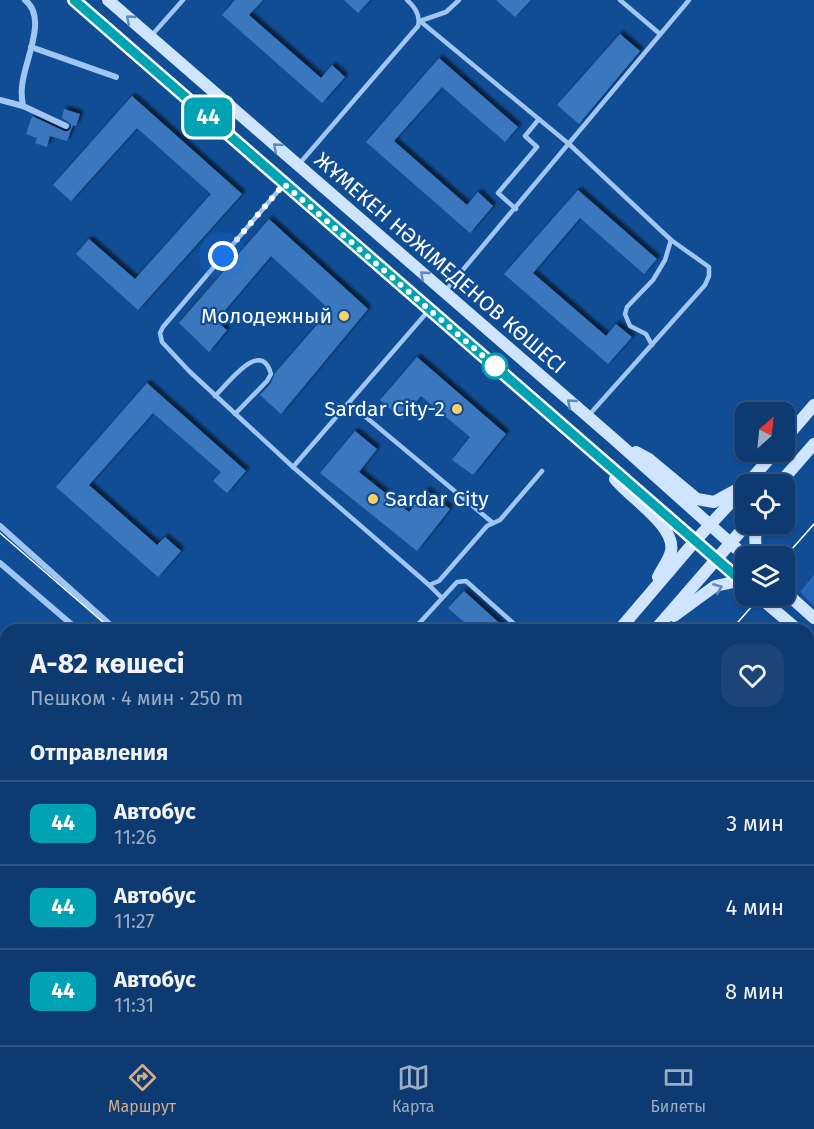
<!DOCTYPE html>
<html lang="ru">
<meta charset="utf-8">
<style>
:root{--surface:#0d3a70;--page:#1b4578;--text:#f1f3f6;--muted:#9aadc3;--line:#2d5483;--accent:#d6ab8b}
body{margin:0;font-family:"Fira Sans",sans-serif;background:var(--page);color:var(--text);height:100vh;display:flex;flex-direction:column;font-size:22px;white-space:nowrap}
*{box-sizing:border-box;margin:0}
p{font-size:20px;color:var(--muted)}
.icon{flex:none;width:33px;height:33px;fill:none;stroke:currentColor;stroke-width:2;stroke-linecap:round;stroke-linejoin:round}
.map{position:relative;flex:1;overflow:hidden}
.details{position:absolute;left:0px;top:624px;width:814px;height:422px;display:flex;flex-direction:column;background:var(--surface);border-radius:18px 18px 0 0;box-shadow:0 2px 4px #0004,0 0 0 2px var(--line)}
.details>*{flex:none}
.badge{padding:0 12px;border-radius:9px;font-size:21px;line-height:39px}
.needle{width:39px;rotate:27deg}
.tools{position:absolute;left:735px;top:402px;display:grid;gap:12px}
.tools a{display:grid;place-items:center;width:60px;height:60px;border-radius:12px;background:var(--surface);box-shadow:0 2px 4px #0004,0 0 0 2px var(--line);font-size:30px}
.you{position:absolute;width:30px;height:30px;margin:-15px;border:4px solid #fff;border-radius:50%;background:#1a73e8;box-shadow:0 0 0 9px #1a73e833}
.map>.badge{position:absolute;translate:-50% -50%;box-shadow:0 0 0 3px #fff}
h2{padding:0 30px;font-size:22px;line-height:54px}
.round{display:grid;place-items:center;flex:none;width:63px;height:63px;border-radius:18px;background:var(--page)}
.overview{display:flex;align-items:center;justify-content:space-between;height:102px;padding:0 30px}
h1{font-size:28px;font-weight:700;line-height:45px}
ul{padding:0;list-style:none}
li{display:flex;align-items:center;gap:18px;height:84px;padding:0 30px;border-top:2px solid var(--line)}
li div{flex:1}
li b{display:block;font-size:22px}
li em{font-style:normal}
li .badge{min-width:66px;font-weight:700;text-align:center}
.menu{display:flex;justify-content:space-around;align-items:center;height:84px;border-top:2px solid var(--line);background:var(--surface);font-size:16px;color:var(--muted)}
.menu a{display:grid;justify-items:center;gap:3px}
.menu .current{color:var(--accent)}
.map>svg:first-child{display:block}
.green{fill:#2467b4}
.building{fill:#3a77bd;filter:url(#shadow)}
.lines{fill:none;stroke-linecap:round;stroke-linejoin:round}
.lane{stroke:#a0c7f3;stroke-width:4.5}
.street{stroke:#a0c7f3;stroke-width:6}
.secondary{stroke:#cfe4fd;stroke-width:12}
.tram{stroke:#fff;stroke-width:1.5}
.oneway{stroke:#5d89bf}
.line-casing{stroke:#fff;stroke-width:14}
.line{stroke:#00a3b4;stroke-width:9}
.walk{stroke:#fff;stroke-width:6;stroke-dasharray:0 10.8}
.poi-dot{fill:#ffcf62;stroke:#114d95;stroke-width:2}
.stop-dot{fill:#fff;stroke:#00a3b4;stroke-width:3}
.labels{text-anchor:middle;stroke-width:4.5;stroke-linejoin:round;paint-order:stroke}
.street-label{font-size:21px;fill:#fff;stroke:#114d95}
.poi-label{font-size:21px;fill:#fff;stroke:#114d95;text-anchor:end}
</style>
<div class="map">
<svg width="814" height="1045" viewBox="0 0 814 1045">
<defs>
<filter id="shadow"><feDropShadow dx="3.5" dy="-3.5" stdDeviation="1.5" flood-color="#0009"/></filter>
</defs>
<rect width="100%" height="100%" fill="#114d95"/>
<path class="green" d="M814 575V606L800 592Z"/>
<g class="building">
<path d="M235 0H263L249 15 321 78 332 65 345 77 322 103 222 15Z"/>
<path d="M344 0H370L358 13Z"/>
<path d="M496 0H531L515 17Z"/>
<path d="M620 34 640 51 579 124 557 105Z"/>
<path d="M439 58 518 127 505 142 442 87 394 141 467 205 478 192 493 206 470 233 366 142Z"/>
<path d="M132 96 242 194 138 310 76 254 89 239 135 279 211 194 137 128 71 201 53 185Z"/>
<path d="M64 109 80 114 76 126 73 125 67 141 50 136 47 147 35 143 37 138 26 134 32 116 64 131H68L71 128V124L62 118Z"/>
<path d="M578 190 657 259 644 274 580 218 533 273 606 336 616 324 632 337 608 364 504 274Z"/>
<path d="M269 219 368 309 281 414 260 395 271 383 275 373 330 310 271 256 216 321 227 330 209 352 179 323Z"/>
<path d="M417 357 506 434 473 475 452 460 470 437 421 396 402 419 380 400Z"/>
<path d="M147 383 246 471 227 493 213 481 221 472 153 413 89 485 157 545 165 537 181 551 158 577 56 487Z"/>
<path d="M355 431 377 449 359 472 409 512 426 490 450 509 417 551 320 473Z"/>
<path d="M464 591 507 630H473L448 608Z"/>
</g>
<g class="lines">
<g class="lane">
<path d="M459 0 446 12 420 21 569 144 671 240 709 267V276L705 285 589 415"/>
<path d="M620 0 660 34"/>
<path d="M152 35 183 0"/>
<path d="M300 163 418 26C421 15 415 7 407 0"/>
<path d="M284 184 163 327 160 333 162 342 189 371 293 467 429 585 439 581 487 526 500 520 542 471"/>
<path d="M516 209 498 193 537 147 525 136 539 119"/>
<path d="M446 290 689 0"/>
<path d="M652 345 646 334 630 326 625 314 627 307 653 280 665 260 671 240"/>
<path d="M215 396C227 385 261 337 271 374L267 381 235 414"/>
<path d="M349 403 493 523"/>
<path d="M293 467 429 310"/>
<path d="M429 585 442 598"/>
<path d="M413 630 457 582 466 581 521 630"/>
</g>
<g class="street">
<path d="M31 47 116 77"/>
<path d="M0 100 23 106 66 126"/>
<path d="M23 106C22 100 21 93 22 87 23 63 49 18 25 0"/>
<path d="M0 526 116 630"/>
<path d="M0 563 78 630"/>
<path d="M0 896 6 901"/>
<path d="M808 936 814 940"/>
<path d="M0 961 6 962"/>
<path d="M0 1025 6 1026"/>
<path d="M80 1040 107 1045"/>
<path d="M167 1040 174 1045"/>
<path d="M501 1040 508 1045"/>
<path d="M545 1040 551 1045"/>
<path d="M587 1040 594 1045"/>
<path d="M322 1045 327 1040"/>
</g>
<g class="secondary">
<path d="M74 0 746 585"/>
<path d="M108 0 615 440 746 557"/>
<path d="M784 440 814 405"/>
<path d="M636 452 649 459 697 499 714 502 736 490"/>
<path d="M615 479C630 498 676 526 671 551 669 560 662 569 658 577"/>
<path d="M747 484 775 452"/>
<path d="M779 484 814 444"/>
<path d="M757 524C755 534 753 548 760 556"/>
<path d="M784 591 814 618"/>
<path d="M758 596 798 630"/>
<path d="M674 616 715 586 734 582 744 587"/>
<path d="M619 630 695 541 746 486"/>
<path d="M655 630 747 524"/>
<path d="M808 639 814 644"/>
</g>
<g class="tram">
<path d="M0 533 112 630"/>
<path d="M784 558 814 524"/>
<path d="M731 630 761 596"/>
</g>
</g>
<defs><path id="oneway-chevron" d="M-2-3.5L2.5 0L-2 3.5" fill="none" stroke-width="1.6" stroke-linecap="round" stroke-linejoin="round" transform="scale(1.5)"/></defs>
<g class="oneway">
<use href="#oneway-chevron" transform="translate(130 19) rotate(-139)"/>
<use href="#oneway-chevron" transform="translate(277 147) rotate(-139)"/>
<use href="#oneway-chevron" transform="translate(424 275) rotate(-139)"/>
<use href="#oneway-chevron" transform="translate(571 403) rotate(-139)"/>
<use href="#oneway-chevron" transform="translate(718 588) rotate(-22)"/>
</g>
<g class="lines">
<g class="line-casing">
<path id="line" d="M74 0 746 585"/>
</g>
<use href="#line" class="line"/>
<path class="walk" d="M223 256 284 184 498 369 495 366"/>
</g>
<g class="poi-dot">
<circle cx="344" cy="316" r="6"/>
<circle cx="457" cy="409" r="6"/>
<circle cx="373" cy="499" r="6"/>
</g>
<circle class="stop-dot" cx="495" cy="366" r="12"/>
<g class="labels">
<g class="street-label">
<text transform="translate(440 263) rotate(41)" y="7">ЖҰМЕКЕН НӘЖІМЕДЕНОВ КӨШЕСІ</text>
</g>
<g class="poi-label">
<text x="332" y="323">Молодежный</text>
<text x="445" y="416">Sardar City-2</text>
<text x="385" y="506" text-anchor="start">Sardar City</text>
</g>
</g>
</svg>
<div class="tools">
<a><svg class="needle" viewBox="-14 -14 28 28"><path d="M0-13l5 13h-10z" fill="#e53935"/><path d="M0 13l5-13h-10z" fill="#9aadc3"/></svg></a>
<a><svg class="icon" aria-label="locate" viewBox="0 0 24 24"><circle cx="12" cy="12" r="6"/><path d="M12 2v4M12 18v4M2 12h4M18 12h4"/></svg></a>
<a><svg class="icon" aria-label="layers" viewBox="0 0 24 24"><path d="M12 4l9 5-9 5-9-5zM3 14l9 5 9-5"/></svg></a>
</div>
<div class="you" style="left:223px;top:256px"></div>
<b class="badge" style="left:208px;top:117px;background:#00a3b4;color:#fff">44</b>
<section class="details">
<div class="overview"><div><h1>A-82 көшесі</h1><p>Пешком · 4 мин · 250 m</p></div><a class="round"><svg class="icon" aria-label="heart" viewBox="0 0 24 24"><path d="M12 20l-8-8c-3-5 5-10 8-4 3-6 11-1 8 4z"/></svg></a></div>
<h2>Отправления</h2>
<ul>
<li><span class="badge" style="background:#00a3b4;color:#fff">44</span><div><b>Автобус</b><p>11:26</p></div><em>3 мин</em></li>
<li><span class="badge" style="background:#00a3b4;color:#fff">44</span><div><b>Автобус</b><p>11:27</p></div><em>4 мин</em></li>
<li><span class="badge" style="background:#00a3b4;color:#fff">44</span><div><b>Автобус</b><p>11:31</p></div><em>8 мин</em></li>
</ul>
</section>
</div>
<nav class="menu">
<a class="current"><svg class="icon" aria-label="directions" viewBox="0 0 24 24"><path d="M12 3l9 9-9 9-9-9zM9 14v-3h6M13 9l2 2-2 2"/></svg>Маршрут</a>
<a><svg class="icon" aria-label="map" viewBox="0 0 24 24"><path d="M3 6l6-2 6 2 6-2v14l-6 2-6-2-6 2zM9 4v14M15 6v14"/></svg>Карта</a>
<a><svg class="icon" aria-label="tickets" viewBox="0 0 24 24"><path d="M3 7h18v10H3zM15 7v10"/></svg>Билеты</a>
</nav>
